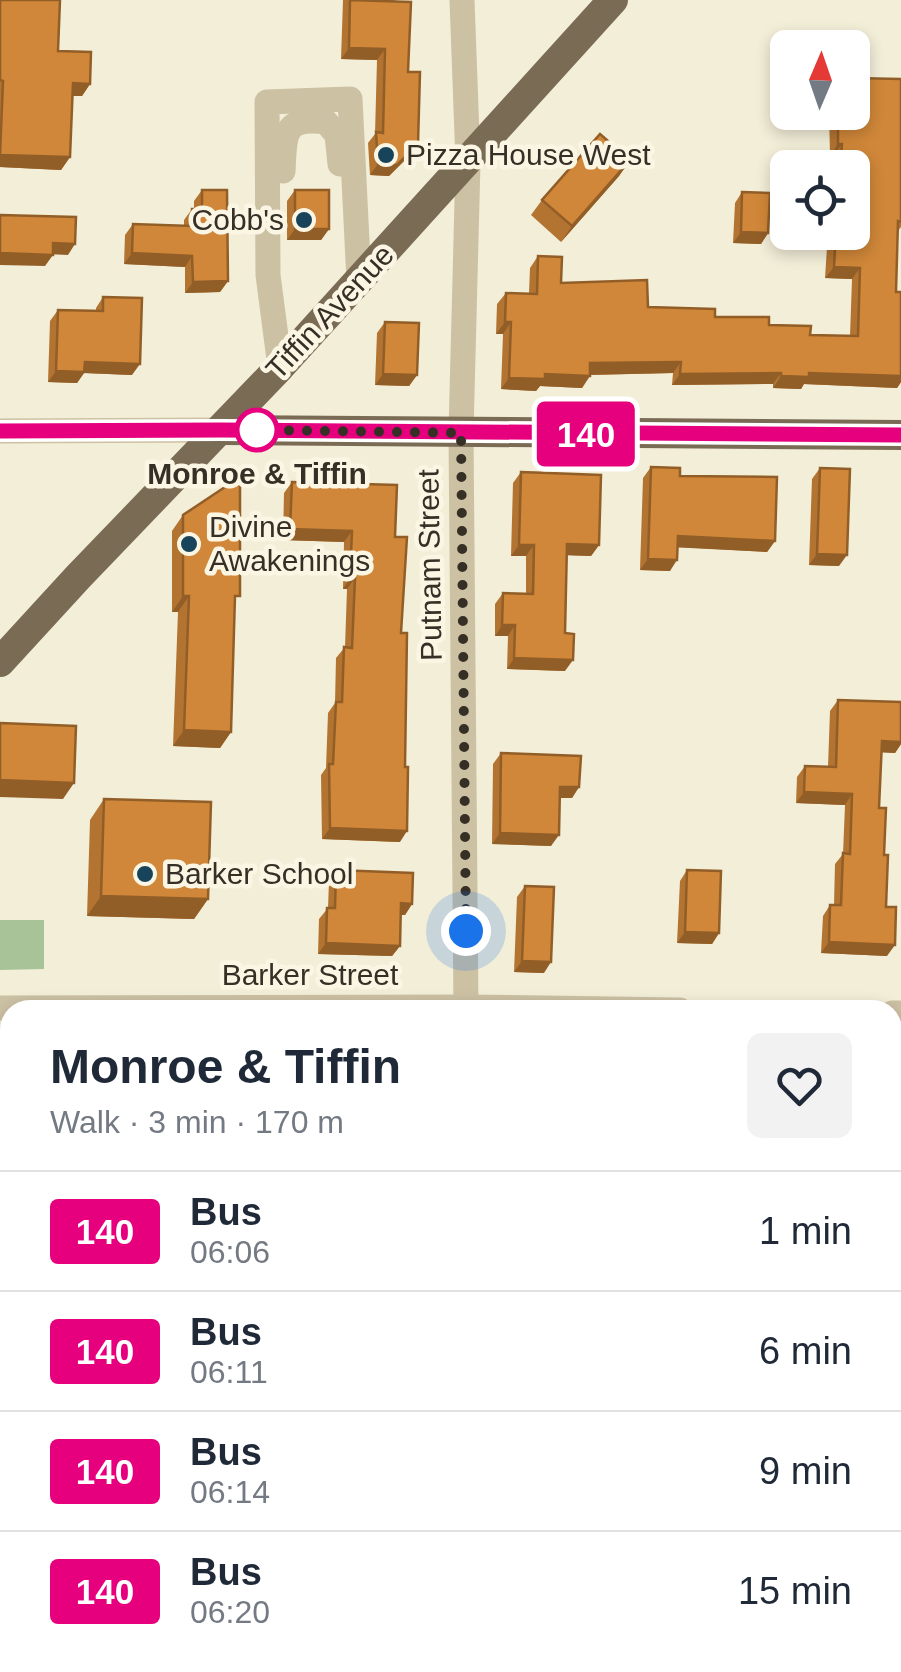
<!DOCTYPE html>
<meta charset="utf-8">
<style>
:root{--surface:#fff;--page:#f2f2f3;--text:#1f2937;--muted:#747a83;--line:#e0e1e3}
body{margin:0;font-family:Arial,sans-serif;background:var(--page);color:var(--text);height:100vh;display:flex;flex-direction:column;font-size:38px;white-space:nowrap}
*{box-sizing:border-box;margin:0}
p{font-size:32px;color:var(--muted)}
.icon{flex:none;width:55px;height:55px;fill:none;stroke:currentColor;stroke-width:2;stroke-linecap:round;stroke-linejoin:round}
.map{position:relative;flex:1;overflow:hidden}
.drawer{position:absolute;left:0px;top:1000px;width:902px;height:672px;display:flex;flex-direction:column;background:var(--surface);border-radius:30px 30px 0 0;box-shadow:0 5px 15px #0003}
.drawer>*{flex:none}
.badge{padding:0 20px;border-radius:8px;font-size:35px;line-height:65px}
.needle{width:65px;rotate:2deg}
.buttons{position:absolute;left:770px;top:30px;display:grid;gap:20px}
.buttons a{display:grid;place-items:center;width:100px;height:100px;border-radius:15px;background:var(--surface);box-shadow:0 5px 15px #0003;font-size:50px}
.you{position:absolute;width:50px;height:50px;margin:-25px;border:8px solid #fff;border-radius:50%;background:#1a73e8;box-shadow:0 0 0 15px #1a73e833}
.map>.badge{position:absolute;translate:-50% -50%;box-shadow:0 0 0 5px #fff}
.round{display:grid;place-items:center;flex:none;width:105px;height:105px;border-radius:15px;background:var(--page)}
.head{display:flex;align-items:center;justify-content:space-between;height:170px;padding:0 50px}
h1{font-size:48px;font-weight:800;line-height:75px}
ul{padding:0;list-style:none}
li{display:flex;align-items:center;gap:30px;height:120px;padding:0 50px;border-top:2px solid var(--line)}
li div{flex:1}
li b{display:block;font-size:38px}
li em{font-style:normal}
li .badge{min-width:110px;font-weight:700;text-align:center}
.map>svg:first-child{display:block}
.green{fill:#a8c397}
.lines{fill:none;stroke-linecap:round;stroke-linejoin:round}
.minor{stroke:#ccc1a3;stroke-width:25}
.major{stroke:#7a6b55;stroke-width:30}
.wall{fill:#b37431}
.shaded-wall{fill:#925e28}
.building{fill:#d08739;stroke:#925e28;stroke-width:2.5}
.line-casing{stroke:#fff;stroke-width:22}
.line{stroke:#e6007e;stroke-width:15}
.walk{stroke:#362f26;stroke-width:10;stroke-dasharray:0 18}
.poi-dot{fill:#18445b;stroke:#fbf6e4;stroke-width:4}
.stop-dot{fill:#fff;stroke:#e6007e;stroke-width:5}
.labels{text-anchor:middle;stroke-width:9;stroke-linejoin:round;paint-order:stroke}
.poi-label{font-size:30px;fill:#362f26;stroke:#fbf6e4;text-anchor:start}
.street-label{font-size:30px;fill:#362f26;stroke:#fbf6e4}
.stop-label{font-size:30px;font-weight:bold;fill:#362f26;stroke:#fbf6e4}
</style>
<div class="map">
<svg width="901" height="1672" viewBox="0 0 901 1672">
<rect width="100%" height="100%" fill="#f3eed8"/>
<path class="green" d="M44 920V969L0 970V920Z"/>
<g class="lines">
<g class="minor">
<path d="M462 0 468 162 461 433 466 1010"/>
<path d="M283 171C285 134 282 117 326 122L337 135 340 164"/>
<path d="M280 367 268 275 267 102 350 99 359 281"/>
<path d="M0 431 221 430"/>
<path d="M0 1008 466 1007 680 1010"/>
<path d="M892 1013H901"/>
<path d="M892 1585H901"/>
<path d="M0 1587H10"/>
<path d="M457 1672V1662"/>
</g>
<g class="major">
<path d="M221 430 901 435"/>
<path d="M0 662 78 577 280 367 613 0"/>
</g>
</g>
<g class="wall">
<path d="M0 0 58 51 90 84 82 96H72L70 157 61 170 0 167Z"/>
<path d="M343 0H395L408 72 410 155 389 176 370 175 368 143 375 134 377 60 341 59Z"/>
<path d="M901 79V227L898 231 896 292H901V382L897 388 804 384 801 389 773 388V384L672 385 673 373 590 375 582 388 540 386 536 391 501 389 503 334H496L497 304 506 293H529L530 268 538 256 561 283 648 307 769 325 810 335 850 336 852 279 825 278 828 232H852V168H833V156H830L829 112H852Z"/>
<path d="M630 160 619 176 561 242 531 215 542 200Z"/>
<path d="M202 190 228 281 220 292 185 293V267L124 264 125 235 133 224 184 226V220L192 209H194V201Z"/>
<path d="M295 190 329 229 321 240H287V201Z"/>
<path d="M742 192 768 233 761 244 733 243 735 203Z"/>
<path d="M103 297 132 375 84 373 77 383 48 382 50 321 58 310 96 311V308Z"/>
<path d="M385 322 417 375 409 386 375 385 377 333Z"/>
<path d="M651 467 680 476 775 541 767 552 678 547 670 571 640 570 643 478Z"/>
<path d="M820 468 839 566 809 565 812 479Z"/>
<path d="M521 472 599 545 591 556 567 555 565 671 507 669 508 636H495V604L503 593H526V556H511L513 483Z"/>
<path d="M292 482 395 537 401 633 400 842 322 839 321 775 326 768 328 713 335 703 336 658 345 647 347 589H343L344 542 283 540 284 493Z"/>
<path d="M183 515 235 603 231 732 220 748 173 746 178 612H172V531Z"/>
<path d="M838 700 901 702V744L895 753 881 752 879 808 884 855 887 956 821 953 823 916 830 905H834L835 864 843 854 845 805 796 803 797 777 805 766 828 767 830 711Z"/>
<path d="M501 753 579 787 572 798H560L551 846 492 844 493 764Z"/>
<path d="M104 799 208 899 194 919 87 916 90 820Z"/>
<path d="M336 870 412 904 405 915H401L400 946 392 956 318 954 319 919 328 908 329 881Z"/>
<path d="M687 870 719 933 712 944 677 943 680 881Z"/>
<path d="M525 886 544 973 514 972 517 897Z"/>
<path d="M14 1662H64V1672H13Z"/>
<rect x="120" y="1662" width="94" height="10"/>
<path d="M322 1662H389L388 1672H322Z"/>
<rect x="481" y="1662" width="53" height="10"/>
<path d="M575 1662H892L901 1672H575Z"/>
</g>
<g class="shaded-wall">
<path d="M349 48 385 49 377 60 341 59Z"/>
<path d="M73 83 90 84 82 96H64Z"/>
<path d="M418 144 410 155 389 176 370 175 378 164Z"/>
<path d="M838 144H842L833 156H830Z"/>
<path d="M0 155 70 157 61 170 0 167Z"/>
<path d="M630 160 619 176 561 242 572 226Z"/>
<path d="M295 229H329L321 240H287Z"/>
<path d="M741 232 768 233 761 244 733 243Z"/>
<path d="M53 243 75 244 68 255 46 254Z"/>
<path d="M0 253 53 255 45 266 0 265Z"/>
<path d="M132 253 192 256 185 267 124 264Z"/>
<path d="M834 267 860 268 852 279 825 278Z"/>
<path d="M228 281 220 292 185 293 193 282Z"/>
<path d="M505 322H511L503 334H496Z"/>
<path d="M85 362 140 364 132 375 84 373 77 383 48 382 56 371Z"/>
<path d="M681 362 673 373 582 375 590 363Z"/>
<path d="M781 373 773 384 672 385 680 374Z"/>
<path d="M809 373 901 376V382L897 388 804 384 801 389 773 388 781 376Z"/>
<path d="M383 374 417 375 409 386 375 385Z"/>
<path d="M545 374 590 376 582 388 540 386 536 391 501 389 509 378Z"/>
<path d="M290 529 352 531 344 542 283 540Z"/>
<path d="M678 536 775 541 767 552 670 547Z"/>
<path d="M567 544 599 545 591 556 559 555Z"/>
<path d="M519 545H534L526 556H511Z"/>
<path d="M817 554 847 555 839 566 809 565Z"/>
<path d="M648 559 677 560 670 571 640 570Z"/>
<path d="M350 578H355L347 589H343Z"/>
<path d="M183 596H189L178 612H172Z"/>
<path d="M502 625H515L508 636H495Z"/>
<path d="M514 658 573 660 565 671 507 669Z"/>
<path d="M184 730 231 732 220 748 173 746Z"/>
<path d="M882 741 901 742V744L895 753 874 752Z"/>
<path d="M0 780 74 783 63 799 0 797Z"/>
<path d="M560 787H579L572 798H553Z"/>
<path d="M804 792 852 794 845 805 796 803Z"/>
<path d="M330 828 407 831 400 842 322 839Z"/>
<path d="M500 833 559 835 551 846 492 844Z"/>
<path d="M101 896 208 899 194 919 87 916Z"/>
<path d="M401 903 412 904 405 915 393 914Z"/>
<path d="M685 932 719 933 712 944 677 943Z"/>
<path d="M829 942 895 945 887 956 821 953Z"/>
<path d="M326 943 400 946 392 956 318 954Z"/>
<path d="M522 961 551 962 544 973 514 972Z"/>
<rect x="0" y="1414" width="10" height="11"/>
<path d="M0 1537H10V1549L0 1548Z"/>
</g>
<g class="building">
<path d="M0 0H60L58 51 91 52 90 84 73 83 70 157 0 155 3 81 0 80Z"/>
<path d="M350 0 411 2 408 72H420L418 144 397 165 378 164 376 132 383 133 385 49 349 48Z"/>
<path d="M852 78 901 79V222L898 221 896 292H901V376L809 373V377L781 376V373L680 374 681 362 590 363V376L545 374V379L509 378 511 322H505L506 293 537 294 538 256 562 257 561 283 647 280 648 307 715 309V317H769V325L811 326 810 335 858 336 860 268 834 267 836 232H852V168H840L842 144H838V112H852Z"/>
<path d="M600 134 630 160 572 226 542 200Z"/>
<path d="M202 190H227L228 281 193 282 192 256 132 253 133 224 192 226V209H202Z"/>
<rect x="295" y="190" width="34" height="39"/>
<path d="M742 192 770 193 768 233 741 232Z"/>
<path d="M0 215 76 217 75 244 53 243V255L0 253Z"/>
<path d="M103 297 142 298 140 364 85 362 84 372 56 371 58 310 103 311Z"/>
<path d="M385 322 419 323 417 375 383 374Z"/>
<path d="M651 467 680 468V476L777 477 775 541 678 536 677 560 648 559Z"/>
<path d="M820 468 850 469 847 555 817 554Z"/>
<path d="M521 472 601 475 599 545 567 544 565 633 574 634 573 660 514 658 515 625H502L503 593 533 594 534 545H519Z"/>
<path d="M240 477V596H235L231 732 184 730 189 596H183V515Z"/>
<path d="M292 482 397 485 395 537H407L401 633H407L405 767H408L407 831 330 828 329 764H333L336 702H342L344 647 352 648 355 578H350L352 531 290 529Z"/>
<path d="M838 700 901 702V742L882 741 879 808H886L884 855H888L886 907H896L895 945 829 942 830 905H841L843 853 850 854 852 794 804 792 805 766 836 767Z"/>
<path d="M0 723 76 726 74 783 0 780Z"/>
<path d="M501 753 581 756 579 787H560L559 835 500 833Z"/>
<path d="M104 799 211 802 208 899 101 896Z"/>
<path d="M336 870 413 873 412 904 401 903 400 946 326 943 327 908H335Z"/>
<path d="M687 870 721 871 719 933 685 932Z"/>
<path d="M525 886 554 887 551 962 522 961Z"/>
<path d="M0 1048 10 1049V1414H0Z"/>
<path d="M892 1176H901L899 1281H901V1311L893 1470Z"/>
<path d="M0 1488 10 1489V1537H0Z"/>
<path d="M892 1644H901V1672H582L583 1662H892Z"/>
<path d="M21 1662H64V1672H20Z"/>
<rect x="127" y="1662" width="87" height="10"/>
<path d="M329 1662H389L388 1672H329Z"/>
<path d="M489 1662H534V1672H488Z"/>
</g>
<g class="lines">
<g class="line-casing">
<path id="line" d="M0 431 220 430 901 435"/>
</g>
<use href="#line" class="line"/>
<path class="walk" d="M257 430H255L461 433 466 931"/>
</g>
<g class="poi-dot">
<circle cx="386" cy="155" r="10"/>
<circle cx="304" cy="220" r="10"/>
<circle cx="189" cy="544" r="10"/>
<circle cx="145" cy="874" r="10"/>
</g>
<circle class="stop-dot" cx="257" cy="430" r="20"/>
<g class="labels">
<g class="poi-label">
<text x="406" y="165">Pizza House West</text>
<text x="284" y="230" text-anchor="end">Cobb's</text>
<text x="209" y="537">Divine<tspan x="209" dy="34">Awakenings</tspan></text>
<text x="165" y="884">Barker School</text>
</g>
<g class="street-label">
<text transform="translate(330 312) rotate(-47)" y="10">Tiffin Avenue</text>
<text transform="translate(430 565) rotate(-91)" y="10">Putnam Street</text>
<text x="310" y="985">Barker Street</text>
</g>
<g class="stop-label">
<text x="257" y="484">Monroe &amp; Tiffin</text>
</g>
</g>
</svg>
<div class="buttons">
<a><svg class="needle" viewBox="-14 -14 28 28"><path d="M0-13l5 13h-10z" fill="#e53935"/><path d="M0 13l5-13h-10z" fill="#747a83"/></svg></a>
<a><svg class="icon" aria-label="locate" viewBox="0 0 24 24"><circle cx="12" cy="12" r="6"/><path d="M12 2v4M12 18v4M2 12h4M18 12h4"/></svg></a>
</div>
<div class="you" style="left:466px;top:931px"></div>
<b class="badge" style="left:586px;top:434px;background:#e6007e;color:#fff">140</b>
<section class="drawer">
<div class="head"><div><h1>Monroe &amp; Tiffin</h1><p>Walk · 3 min · 170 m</p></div><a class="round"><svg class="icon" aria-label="heart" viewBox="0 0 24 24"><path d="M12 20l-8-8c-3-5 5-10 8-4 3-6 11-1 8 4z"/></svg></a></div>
<ul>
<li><span class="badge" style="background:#e6007e;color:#fff">140</span><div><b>Bus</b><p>06:06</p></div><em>1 min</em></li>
<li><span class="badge" style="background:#e6007e;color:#fff">140</span><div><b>Bus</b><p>06:11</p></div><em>6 min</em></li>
<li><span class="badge" style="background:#e6007e;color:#fff">140</span><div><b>Bus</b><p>06:14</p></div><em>9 min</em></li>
<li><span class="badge" style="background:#e6007e;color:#fff">140</span><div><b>Bus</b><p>06:20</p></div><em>15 min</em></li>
</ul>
</section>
</div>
